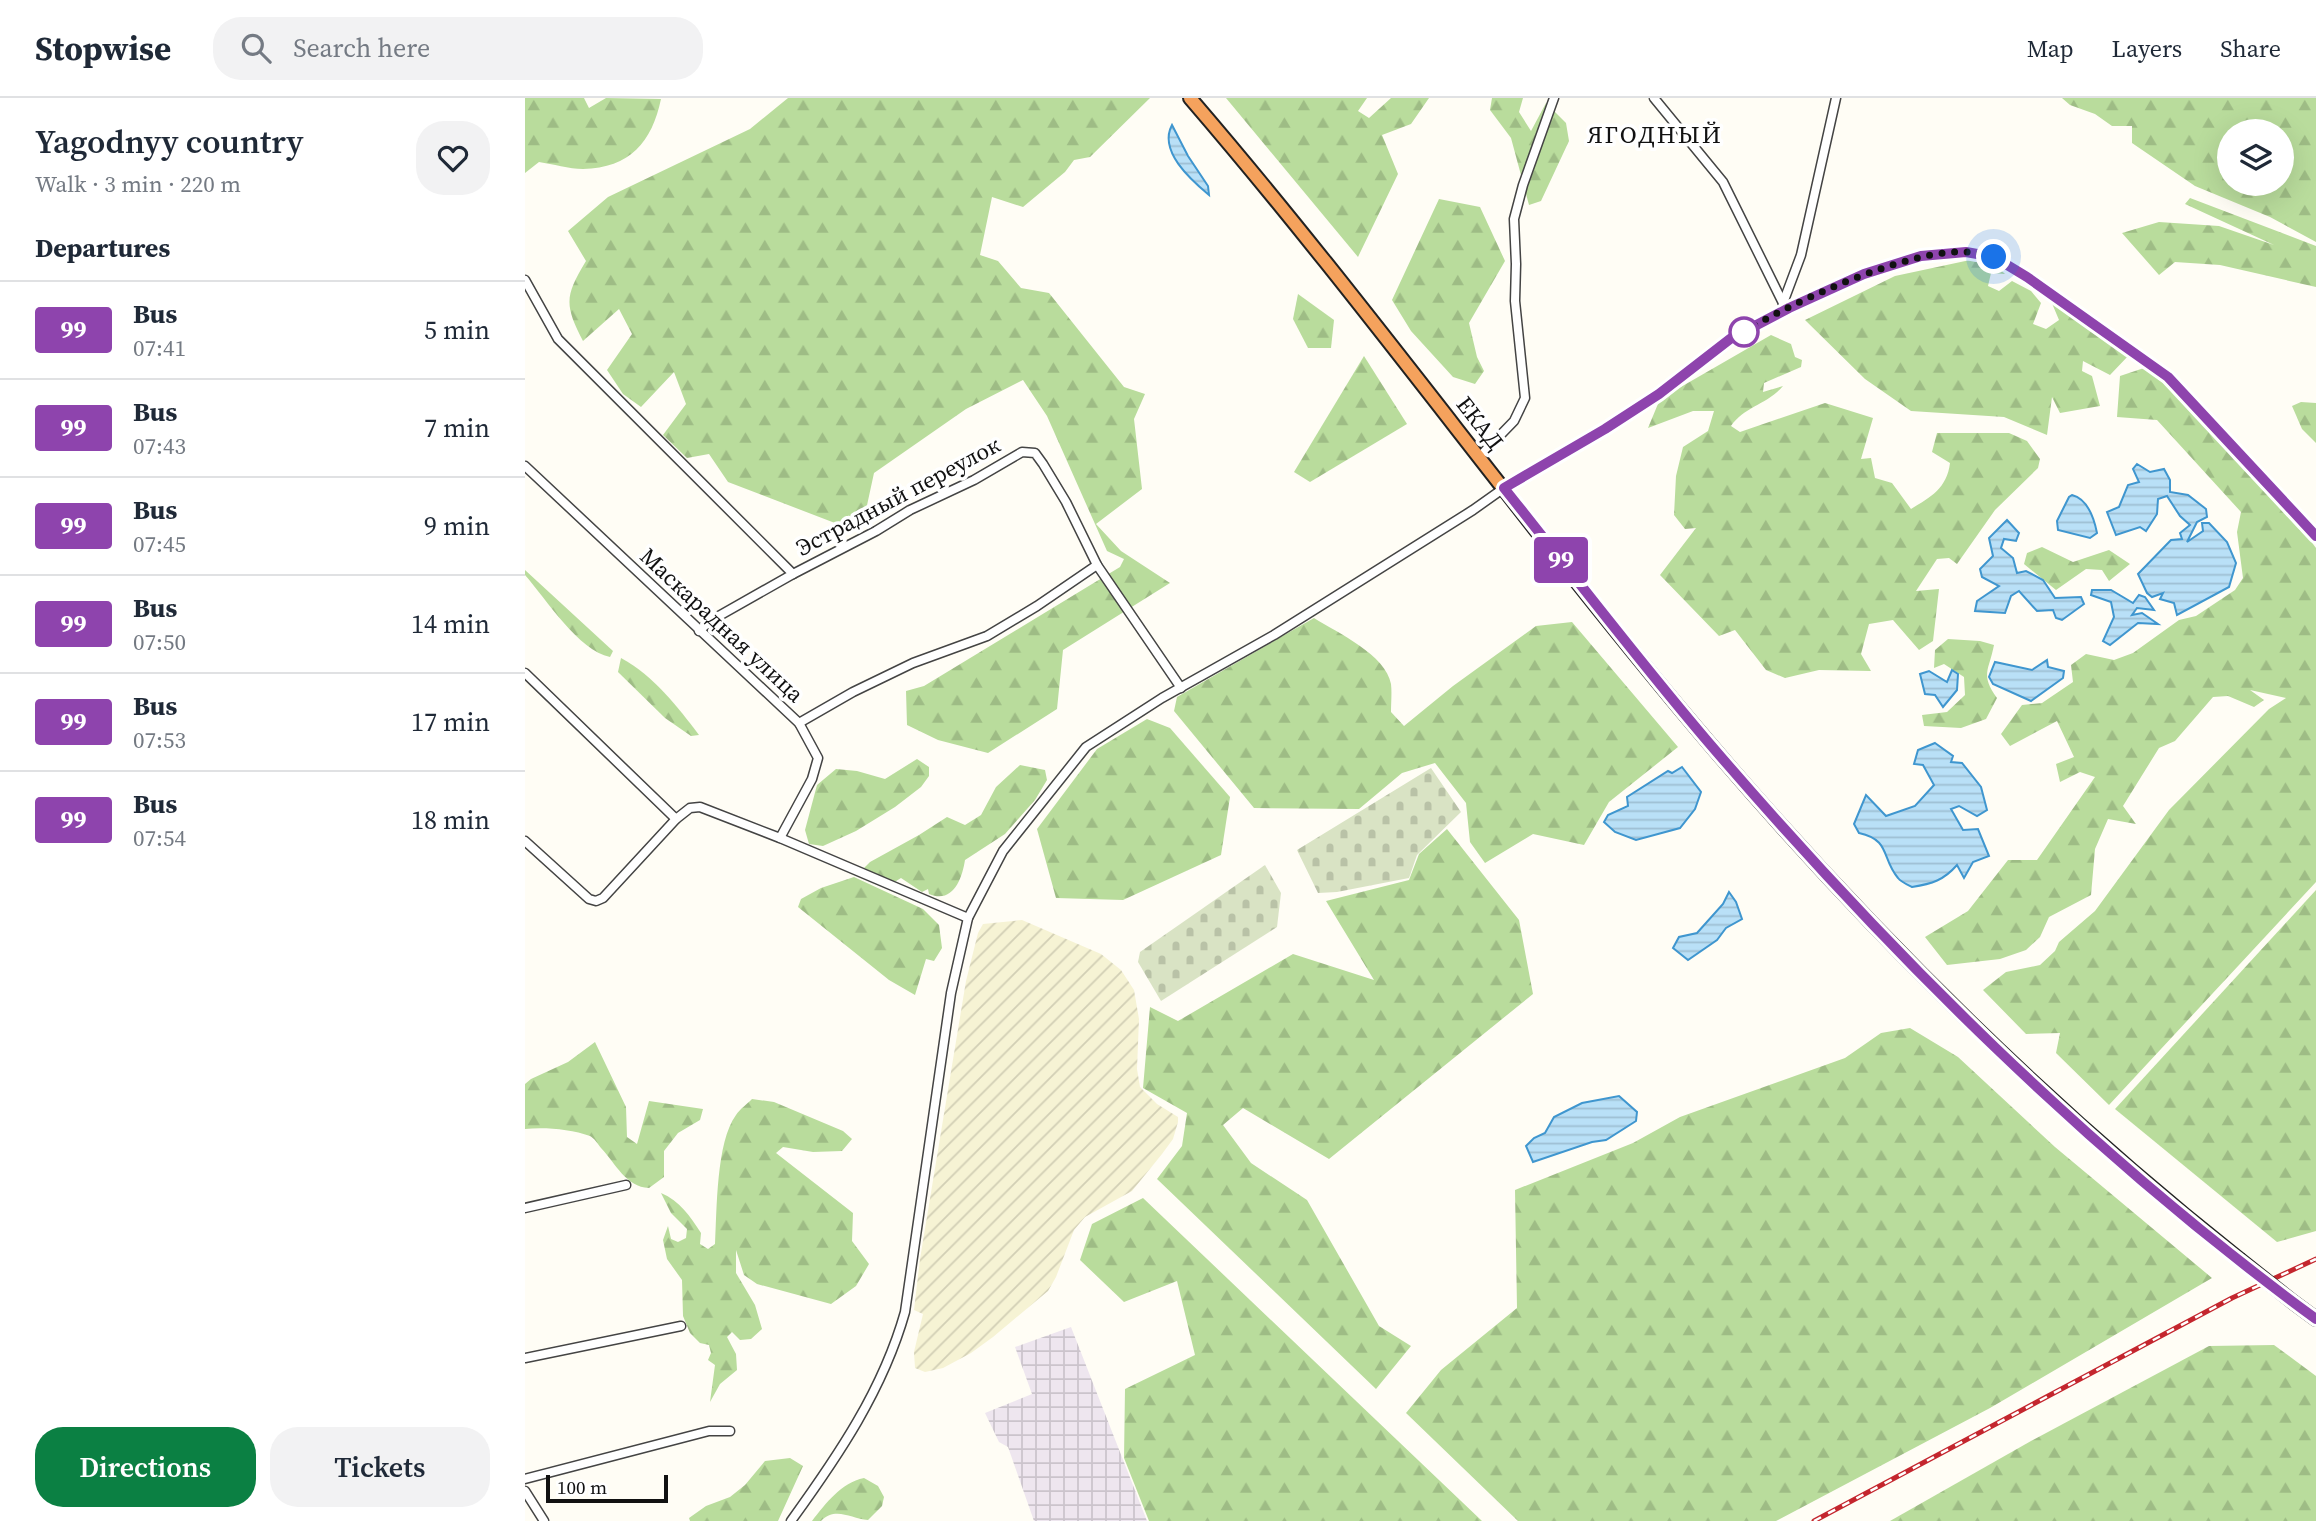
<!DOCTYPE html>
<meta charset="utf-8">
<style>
:root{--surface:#fff;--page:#f2f2f3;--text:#1f2937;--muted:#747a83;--line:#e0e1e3;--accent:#0b8043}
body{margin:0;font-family:"Source Serif 4",serif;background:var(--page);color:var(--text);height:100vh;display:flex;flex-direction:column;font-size:26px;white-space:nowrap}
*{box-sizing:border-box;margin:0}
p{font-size:23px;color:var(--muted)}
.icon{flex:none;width:38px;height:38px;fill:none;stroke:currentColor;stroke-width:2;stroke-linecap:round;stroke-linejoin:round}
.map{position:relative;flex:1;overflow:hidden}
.side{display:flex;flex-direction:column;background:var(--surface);width:525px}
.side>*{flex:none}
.badge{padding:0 14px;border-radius:5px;font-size:24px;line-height:46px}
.controls{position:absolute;left:1692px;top:21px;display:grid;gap:14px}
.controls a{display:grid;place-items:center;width:77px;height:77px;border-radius:50%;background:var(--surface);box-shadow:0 7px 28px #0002;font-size:35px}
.scale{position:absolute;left:21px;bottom:18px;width:122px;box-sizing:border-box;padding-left:7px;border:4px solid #111;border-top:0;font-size:19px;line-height:24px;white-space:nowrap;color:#111;-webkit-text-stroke:5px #fff;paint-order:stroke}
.you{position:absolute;width:35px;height:35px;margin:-18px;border:5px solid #fff;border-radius:50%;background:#1a73e8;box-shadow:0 0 0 10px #1a73e833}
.map>.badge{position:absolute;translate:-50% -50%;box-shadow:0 0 0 4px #fff}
h2{padding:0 35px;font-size:26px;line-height:63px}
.round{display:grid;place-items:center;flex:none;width:74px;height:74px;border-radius:28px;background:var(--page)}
.headline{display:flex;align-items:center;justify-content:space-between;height:119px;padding:0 35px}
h1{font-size:33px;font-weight:600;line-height:52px}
.button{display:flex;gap:14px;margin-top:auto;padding:14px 35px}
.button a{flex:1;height:80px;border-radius:28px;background:var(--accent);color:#fff;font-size:28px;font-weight:600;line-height:80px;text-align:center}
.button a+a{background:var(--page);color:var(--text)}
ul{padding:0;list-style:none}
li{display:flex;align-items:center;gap:21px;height:98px;padding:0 35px;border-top:2px solid var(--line)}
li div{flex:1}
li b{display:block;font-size:26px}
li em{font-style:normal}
li .badge{min-width:77px;font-weight:700;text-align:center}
header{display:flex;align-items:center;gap:42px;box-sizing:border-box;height:98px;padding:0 35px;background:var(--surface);border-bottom:2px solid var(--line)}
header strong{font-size:33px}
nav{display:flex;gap:38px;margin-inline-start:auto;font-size:24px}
.search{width:490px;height:63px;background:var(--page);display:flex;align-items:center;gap:18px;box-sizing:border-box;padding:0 24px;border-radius:28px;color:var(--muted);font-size:26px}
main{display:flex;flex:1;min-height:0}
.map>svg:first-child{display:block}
.industrial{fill:url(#industrial-grid)}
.farmland{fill:url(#farmland-furrows)}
.forest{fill:url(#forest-firs);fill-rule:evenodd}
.cemetery{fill:url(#cemetery-stones)}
.water{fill:url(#water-rules);stroke:#3f96cf;stroke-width:2}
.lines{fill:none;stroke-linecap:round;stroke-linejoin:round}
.minor-casing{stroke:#444;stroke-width:11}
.highway-casing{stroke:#222;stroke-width:16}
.minor{stroke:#fff;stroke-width:8}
.highway{stroke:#f5a25d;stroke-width:12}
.rail-casing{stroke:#c4262e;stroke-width:5}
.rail{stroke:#fff;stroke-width:2.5;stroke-dasharray:8;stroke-linecap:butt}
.highway-bridge-casing{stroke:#222;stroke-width:16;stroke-linecap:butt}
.highway-bridge{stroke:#f5a25d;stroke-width:12}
.line-casing{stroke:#fff;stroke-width:16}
.line{stroke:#8e44ad;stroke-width:10}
.walk{stroke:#111;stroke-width:7;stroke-dasharray:0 12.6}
.stop-dot{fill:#fff;stroke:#8e44ad;stroke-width:3.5}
.labels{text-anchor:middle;stroke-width:7;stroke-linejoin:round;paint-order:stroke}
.street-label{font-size:23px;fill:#111;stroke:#fff}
.neighbourhood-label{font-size:24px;letter-spacing:2px;fill:#111;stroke:#fff}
</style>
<header>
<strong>Stopwise</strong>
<div class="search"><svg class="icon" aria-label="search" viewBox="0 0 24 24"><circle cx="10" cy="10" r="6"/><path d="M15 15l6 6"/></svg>Search here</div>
<nav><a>Map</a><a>Layers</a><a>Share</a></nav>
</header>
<main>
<section class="side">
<div class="headline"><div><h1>Yagodnyy country</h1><p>Walk · 3 min · 220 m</p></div><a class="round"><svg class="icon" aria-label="heart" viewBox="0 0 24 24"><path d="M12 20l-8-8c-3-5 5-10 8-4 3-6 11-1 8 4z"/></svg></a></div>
<h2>Departures</h2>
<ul>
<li><span class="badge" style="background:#8e44ad;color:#fff">99</span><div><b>Bus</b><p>07:41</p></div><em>5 min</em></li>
<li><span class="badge" style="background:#8e44ad;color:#fff">99</span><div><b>Bus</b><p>07:43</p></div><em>7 min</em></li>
<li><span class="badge" style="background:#8e44ad;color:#fff">99</span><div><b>Bus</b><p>07:45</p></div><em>9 min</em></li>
<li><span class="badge" style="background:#8e44ad;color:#fff">99</span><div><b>Bus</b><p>07:50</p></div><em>14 min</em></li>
<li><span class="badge" style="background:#8e44ad;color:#fff">99</span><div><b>Bus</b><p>07:53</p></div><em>17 min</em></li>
<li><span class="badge" style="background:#8e44ad;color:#fff">99</span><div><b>Bus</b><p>07:54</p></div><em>18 min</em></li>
</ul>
<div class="button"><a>Directions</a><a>Tickets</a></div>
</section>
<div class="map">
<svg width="1791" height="1423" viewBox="0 0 1791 1423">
<defs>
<pattern id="industrial-grid" width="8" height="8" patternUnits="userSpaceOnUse" patternTransform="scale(1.75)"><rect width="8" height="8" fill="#eee6ef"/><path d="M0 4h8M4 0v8" fill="none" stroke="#cbc4cc"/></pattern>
<pattern id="farmland-furrows" width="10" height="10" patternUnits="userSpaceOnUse" patternTransform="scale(1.75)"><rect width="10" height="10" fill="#f6f3d4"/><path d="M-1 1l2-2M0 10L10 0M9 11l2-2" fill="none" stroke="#d2cfb5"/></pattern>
<pattern id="forest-firs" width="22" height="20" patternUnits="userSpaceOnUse" patternTransform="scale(1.75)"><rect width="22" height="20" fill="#b9dc9c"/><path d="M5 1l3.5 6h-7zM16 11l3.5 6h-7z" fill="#9ebc85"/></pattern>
<pattern id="cemetery-stones" width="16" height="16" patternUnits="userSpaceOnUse" patternTransform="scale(1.75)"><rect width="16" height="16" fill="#d9e3c4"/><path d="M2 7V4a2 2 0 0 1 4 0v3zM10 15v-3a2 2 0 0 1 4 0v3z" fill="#b9c2a7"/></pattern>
<pattern id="water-rules" width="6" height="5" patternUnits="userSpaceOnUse" patternTransform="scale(1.75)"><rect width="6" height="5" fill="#b9e0f7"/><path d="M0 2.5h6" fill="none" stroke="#9ebfd3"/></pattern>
</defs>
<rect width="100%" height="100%" fill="#fffdf5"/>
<path class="industrial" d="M546 1229 622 1423H509L483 1349 474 1344 460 1315 507 1296 490 1249Z"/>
<path class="farmland" d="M497 822 576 856 596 872 609 892 614 921 612 971 615 989 632 1006 653 1019V1024L648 1041 637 1056 607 1093 560 1119 549 1132 531 1179 523 1193 468 1239 446 1255 418 1270 400 1274 390 1270 389 1254 398 1216 389 1212 395 1161 441 883 453 835 458 826Z"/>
<g class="forest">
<path d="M0 0H59L64 10 81 0 136 1C127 44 105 70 58 71 44 71 28 66 14 64L0 75Z"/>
<path d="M263 0H625L565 59 549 62 540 74 498 109 467 99 455 157 473 163 496 190 524 195 599 289 620 296 609 321 617 391 571 426 596 453 645 485 538 552 532 611 463 655 413 642 382 627 381 593 399 588 595 469 599 461 582 453 522 318 498 282 441 311 349 375 336 435 203 384 184 356 162 360 138 337 161 306 149 274 116 309 98 296 82 272 107 236 94 211 58 243C39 206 40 198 61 163L43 133 83 99 225 31Z"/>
<path d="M701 0H842L833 13 844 20 866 0H904L886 26 857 37 873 76 833 159Z"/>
<path d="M967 0H998L994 14 1006 33 1021 5 1041 25 1044 43 1016 103 1004 107 986 40 965 12Z"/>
<path d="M1537 0H1791V144L1745 119 1670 88 1607 45V28H1587L1570 16 1545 7ZM1757 33V86H1704V33Z"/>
<path d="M1665 100 1791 148V189L1695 167 1650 164 1634 177 1597 135 1634 124 1694 128 1749 147 1660 106Z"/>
<path d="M914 101 955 109 980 163 944 225 952 259 959 273 950 286 928 279 886 233 867 202Z"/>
<path d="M1445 162 1469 165 1480 176 1466 175 1463 188 1474 193 1487 183 1506 193 1516 205 1508 226 1521 231 1534 222 1526 203 1605 256 1585 277 1558 263 1557 273 1567 278 1575 308 1535 315 1527 299 1522 337 1479 319 1386 313 1340 281 1280 222 1370 178Z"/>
<path d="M773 196 809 222 806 250H783L768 221Z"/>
<path d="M1246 237 1266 246 1270 259 1277 262 1276 269 1239 285 1238 294 1258 288C1243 306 1219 309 1206 328L1215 334 1300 305 1348 320 1336 361 1346 360 1350 380 1367 385 1386 411C1406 399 1422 390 1425 365L1407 354 1412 335H1484L1502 343 1515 361 1513 370 1470 412 1432 466 1424 460 1412 461 1391 493 1414 491 1408 543 1394 552 1368 522 1344 526 1336 556 1346 573 1294 572 1260 580 1241 572 1210 532 1194 538 1135 477 1171 430 1160 431 1149 417 1151 378 1158 349 1183 333 1189 313H1168L1123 330 1135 301Z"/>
<path d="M839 258 882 326 785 384 769 374Z"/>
<path d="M1619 270 1641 287 1779 434 1791 450V784L1584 1007 1531 955 1535 935 1501 936 1458 892 1481 874 1515 867 1530 853 1534 844 1570 813 1644 712 1744 611 1761 600 1725 592 1739 602 1729 609 1703 598 1688 599 1650 643 1634 650 1598 708 1611 726 1583 721 1570 751 1566 797 1524 819 1515 839 1501 852 1475 861 1422 867 1400 839 1443 813 1483 762H1512L1570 679 1555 674 1535 684 1531 666 1549 659 1532 623 1485 648 1476 636 1497 607 1517 605 1548 584 1546 567 1561 556 1589 562 1608 555 1654 522 1671 518 1710 492 1718 480 1712 434 1716 414 1632 322 1592 319 1595 278Z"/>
<path d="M1776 304 1791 305V345L1777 331 1767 308Z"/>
<path d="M1517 449 1548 464 1584 452 1605 466 1584 483 1577 472 1561 471 1531 492 1499 466 1502 455Z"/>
<path d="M0 472 88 553 85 559C54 553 21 501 0 477Z"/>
<path d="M789 520C813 535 861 557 866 586 867 595 866 605 866 614L879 628 928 588 1011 528 1047 524 1153 649 1084 704 1059 747 1008 736 960 765 945 744 941 705 910 665 877 675 834 711 729 710 649 613 652 599Z"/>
<path d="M1423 541 1455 543 1469 547C1464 573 1455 576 1472 600L1461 621 1436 630 1399 628 1397 617 1422 614 1440 597 1439 579 1419 566 1409 570 1410 552Z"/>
<path d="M96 560C129 578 152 608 174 637L166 638 140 620 93 574Z"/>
<path d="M622 621 645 630 705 699 696 757 598 802 531 800 512 731 572 651Z"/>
<path d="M392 661 404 669V678L396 689 370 709 331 733 298 748 284 746 280 732 292 687 311 671 332 673 360 681Z"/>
<path d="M495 667 520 672 522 682 510 702 480 736 440 762C437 781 428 806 404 796L403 791 397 794 376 780 368 785 339 770 345 764 394 737 422 719 440 727 456 717 471 689Z"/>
<path d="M922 731 994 822 1008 896 804 1061 718 1010 698 1027 726 1065 782 1102 854 1228 886 1248 851 1291 632 1081 657 1048 662 1015 618 990 625 909 653 923 768 856 849 882 801 803 884 782 894 756Z"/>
<path d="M329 779 398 811 414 827 417 850 409 863 401 861 390 897 364 882 273 809 276 801 296 790Z"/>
<path d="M1791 792V1133L1752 1144 1590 1011Z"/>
<path d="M1385 930 1433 959 1530 1049 1687 1180 1465 1310 1251 1423H993L881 1315 916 1272 992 1210 990 1092 1108 1045 1155 1019 1320 960 1356 935Z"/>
<path d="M70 944 101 1009 102 1039 112 1046 124 1003 178 1011 175 1022 153 1035 139 1053V1079L124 1090C101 1089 91 1066 76 1050 73 1046 69 1040 65 1038 46 1031 19 1029 0 1031V986L6 981 43 964Z"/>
<path d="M227 1001 249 1004 318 1033 327 1041 317 1053 288 1054 258 1049 251 1055 328 1115 327 1143 344 1166 331 1188 306 1206 232 1186 219 1177 211 1152V1175L230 1207 237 1231 226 1241 215 1242 207 1234 202 1239 211 1256 212 1272 195 1286 185 1304 190 1267 183 1262 186 1255 184 1247 175 1245 165 1235 158 1218 157 1182 142 1161 138 1142 143 1128 146 1141 153 1144 161 1140 162 1131 146 1115 136 1095C155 1103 165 1118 176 1135L175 1146 183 1151 190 1146C192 1112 191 1044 211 1017 215 1011 222 1006 227 1001Z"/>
<path d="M618 1100 957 1423H624L599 1360 600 1291 670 1257 652 1183 599 1204 555 1162 567 1126Z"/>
<path d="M1749 1247 1791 1278V1423H1365L1506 1343 1684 1248Z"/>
<path d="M265 1360 278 1368 253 1423H165L164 1420 181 1408 205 1399 220 1387 240 1363Z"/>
<path d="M339 1380 353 1388 359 1399 357 1408 343 1422C326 1421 311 1408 296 1423H287C301 1405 316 1385 339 1380Z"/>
</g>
<g class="cemetery">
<path d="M906 670 936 714 892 757 884 780 812 794 793 795 772 752Z"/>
<path d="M740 767 756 795 752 829 636 903 613 864 615 854Z"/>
</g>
<g class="water">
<path d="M647 27 663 58 683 88 684 97C666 82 633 53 647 27Z"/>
<path d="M1612 366 1625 374 1639 371 1645 382V394L1663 397 1681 411 1682 419 1672 424 1662 444 1678 433 1677 425H1684L1702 444 1711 465 1704 489 1652 517 1649 505 1635 501 1638 495 1627 499 1622 495 1613 476 1646 442 1657 441 1655 435 1665 427 1655 418 1642 398 1633 401 1632 416 1621 433 1615 429 1591 437 1582 414 1594 409 1603 387 1614 384 1608 371Z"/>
<path d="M1547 397C1563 401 1569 420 1572 435L1565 440 1533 432 1532 423 1544 399Z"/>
<path d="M1482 422 1494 435 1491 443 1479 441 1476 450 1488 460 1492 475 1501 473 1518 482 1530 500 1556 499 1559 506 1537 522 1531 520 1528 512 1512 513 1494 493 1486 498 1480 515 1450 513 1452 503 1474 488 1457 479 1455 471 1468 458 1464 440Z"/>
<path d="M1567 492H1586L1608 505 1614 497 1620 499 1629 512 1612 510 1607 517 1617 515 1633 526 1613 525 1585 547 1578 543 1589 519 1586 504 1566 497Z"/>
<path d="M1522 562 1523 569 1539 573 1538 580 1506 603 1468 586 1464 579 1470 564 1507 572Z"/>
<path d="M1427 572 1433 576 1432 592 1418 609 1410 597 1400 596 1395 576 1404 573 1422 584Z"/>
<path d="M1410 645 1428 658 1426 664 1437 665 1456 689 1462 712 1452 718 1434 708 1426 711 1438 732 1453 731 1464 758 1448 764 1439 780 1432 767C1419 782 1407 786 1387 789 1383 787 1376 784 1373 780 1356 760 1366 742 1334 735L1329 726 1341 697 1361 718 1390 708 1409 687 1398 667 1389 666 1393 652Z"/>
<path d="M1157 669 1176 694 1170 711 1155 730 1111 742 1090 734 1079 724 1083 717 1103 708 1102 699 1143 673 1147 675Z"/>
<path d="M1204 794 1211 804 1217 821 1201 830 1192 842 1163 862 1148 850 1154 839 1172 835 1198 806Z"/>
<path d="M1094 998 1112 1014 1111 1023 1081 1042 1067 1044 1008 1064 1001 1048 1009 1040 1020 1035 1029 1019 1057 1005Z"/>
</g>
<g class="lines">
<g class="minor-casing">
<g id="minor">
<path d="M1129 0 1198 84 1258 205V213"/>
<path d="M0 182 33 241 268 476 185 523 174 533"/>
<path d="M1258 205 1276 157 1311 0"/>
<path d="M955 358 989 323 1000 300 990 203 991 166 989 121 998 87 1029 0"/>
<path d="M0 368 274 625 293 660 287 681 255 740"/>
<path d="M268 476 351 433 385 412 449 382 497 354 510 355 518 366 541 404 572 467 656 590"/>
<path d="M0 575 151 721"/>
<path d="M274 625 328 594 388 565 462 538 512 508 572 467"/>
<path d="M0 743 64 801 71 803 78 800 151 721 165 710 175 709 255 740 443 820"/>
<path d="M0 1110 101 1087"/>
<path d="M0 1260 156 1228"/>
<path d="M0 1381 184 1333H205"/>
<path d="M0 1393 19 1423"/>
<path d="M266 1423C313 1358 358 1292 380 1214L426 895 443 820 478 753 561 649 637 600 749 537 948 412 979 390 1080 331 1134 296 1205 241 1264 210 1339 176 1396 158 1441 154 1469 159 1502 179 1643 279 1791 438"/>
</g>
</g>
<g class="highway-casing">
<g id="highway">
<path d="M665 0C845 209 1005 435 1184 645 1345 834 1520 1007 1714 1161"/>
<path d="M1768 1204 1791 1221"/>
</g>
</g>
<use href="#minor" class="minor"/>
<use href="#highway" class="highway"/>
<g class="rail-casing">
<path id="rail" d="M1289 1423 1707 1200 1791 1161"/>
</g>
<use href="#rail" class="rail"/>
<g class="highway-bridge-casing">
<path id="highway-bridge" d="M1714 1161 1768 1204"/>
</g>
<use href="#highway-bridge" class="highway-bridge"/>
</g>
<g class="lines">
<g class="line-casing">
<path id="line" d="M1791 438 1643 279 1502 179 1469 159 1441 154 1396 158 1339 176 1264 210 1205 241 1134 296 1080 331 979 390C1047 475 1113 562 1184 645 1366 857 1565 1055 1791 1221"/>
</g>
<use href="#line" class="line"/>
<path class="walk" d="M1219 234C1266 204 1386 150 1442 154 1451 154 1460 157 1469 159"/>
</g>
<circle class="stop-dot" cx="1219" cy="234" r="14"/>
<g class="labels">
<g class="street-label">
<text transform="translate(955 325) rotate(52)" y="8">ЕКАД</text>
<text transform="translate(373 398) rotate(-28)" y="8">Эстрадный переулок</text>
<text transform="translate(197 527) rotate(43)" y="8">Маскарадная улица</text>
</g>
<g class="neighbourhood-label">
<text x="1130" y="45">ЯГОДНЫЙ</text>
</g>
</g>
</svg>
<div class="controls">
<a><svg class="icon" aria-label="layers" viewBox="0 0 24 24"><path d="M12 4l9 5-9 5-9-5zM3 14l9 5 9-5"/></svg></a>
</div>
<div class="scale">100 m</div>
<div class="you" style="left:1469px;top:159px"></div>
<b class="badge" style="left:1036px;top:462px;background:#8e44ad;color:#fff">99</b>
</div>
</main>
